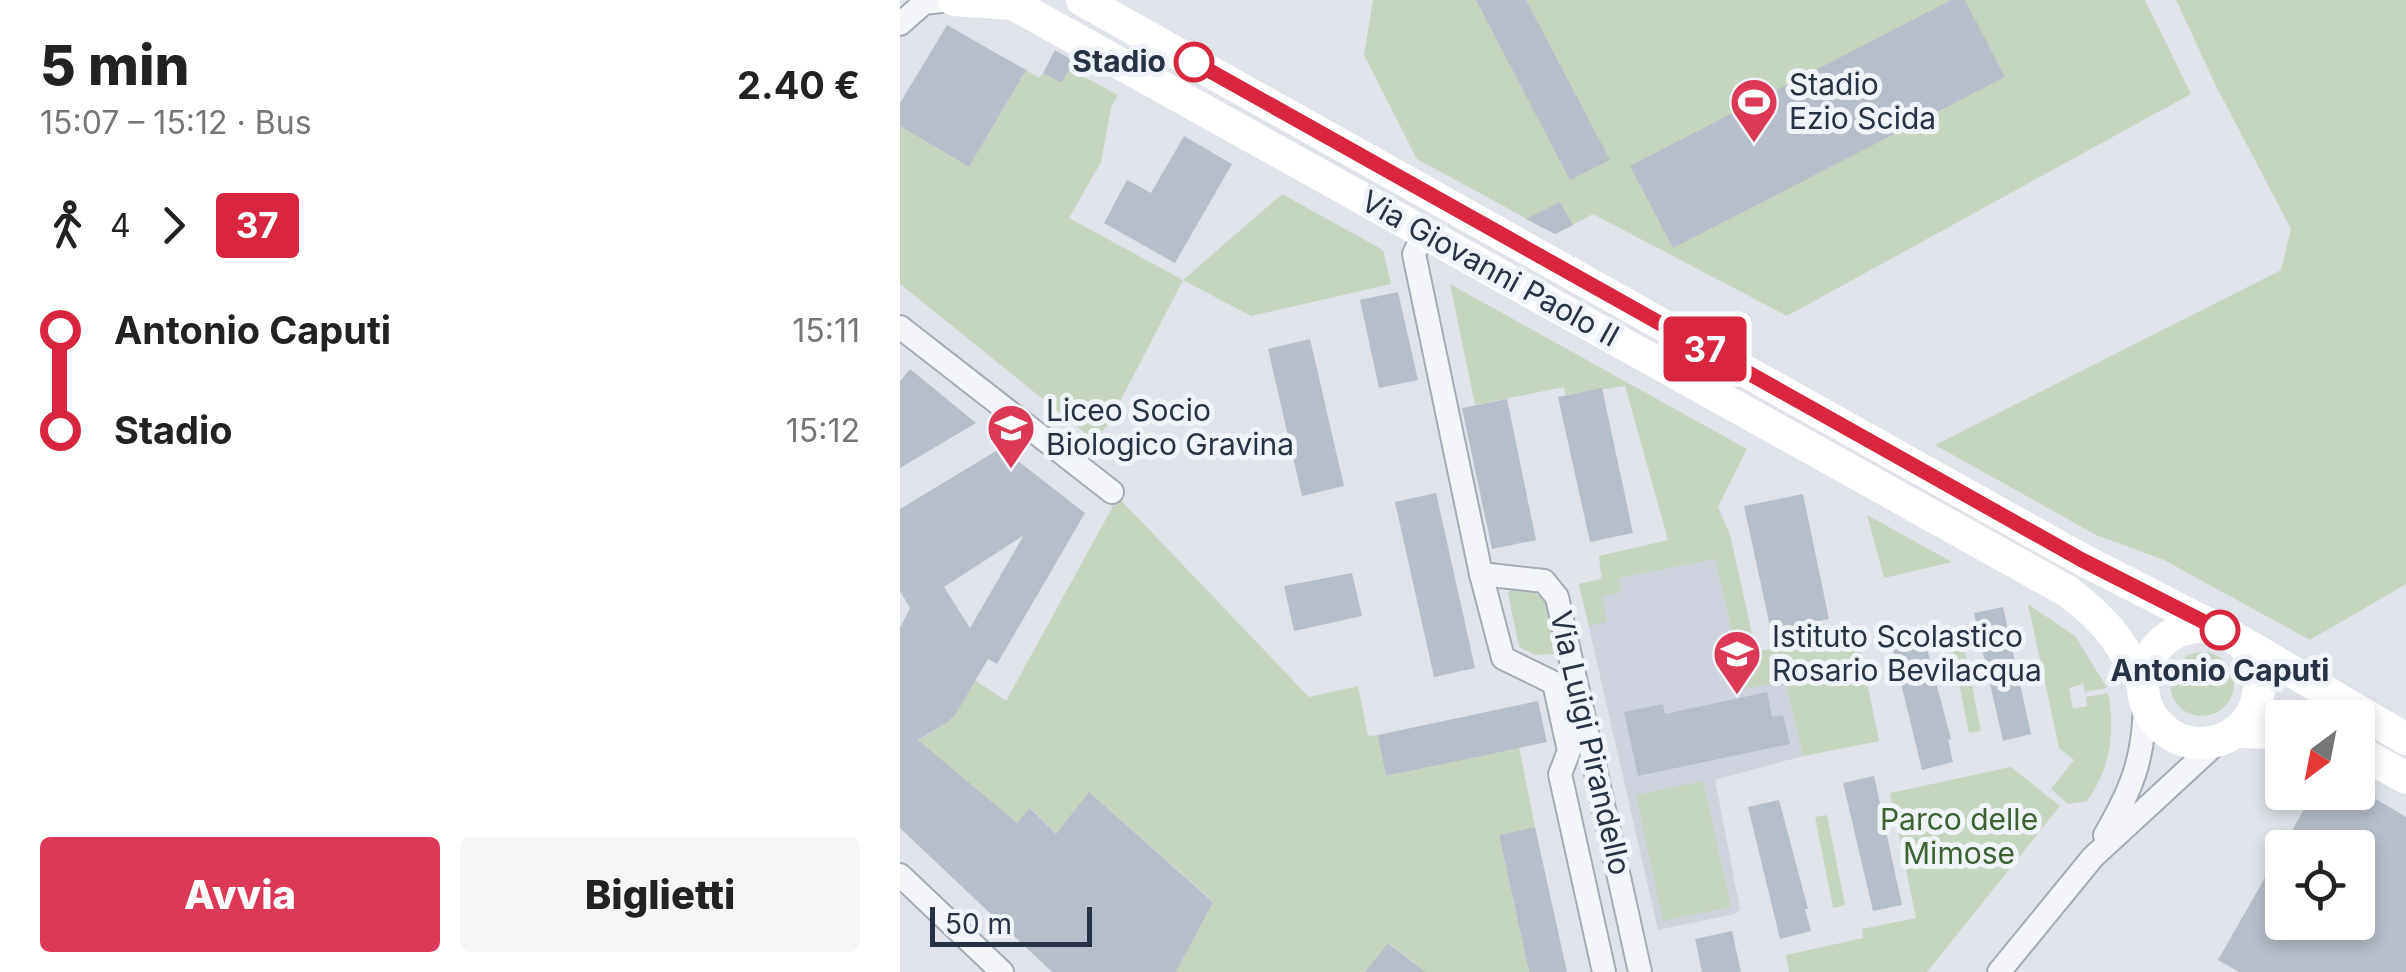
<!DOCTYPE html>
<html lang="it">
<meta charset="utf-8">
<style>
:root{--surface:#fff;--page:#f6f6f6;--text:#222;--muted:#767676;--accent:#dc3857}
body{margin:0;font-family:Inter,sans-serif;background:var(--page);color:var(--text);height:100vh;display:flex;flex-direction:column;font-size:38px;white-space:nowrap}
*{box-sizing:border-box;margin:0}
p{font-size:32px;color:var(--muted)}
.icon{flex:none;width:55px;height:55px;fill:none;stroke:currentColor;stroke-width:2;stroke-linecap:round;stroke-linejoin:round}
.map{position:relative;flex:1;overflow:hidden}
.details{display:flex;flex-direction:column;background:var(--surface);width:900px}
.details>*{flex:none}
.badge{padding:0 20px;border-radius:8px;font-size:35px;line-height:65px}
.needle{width:65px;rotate:212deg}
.fabs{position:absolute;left:1365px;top:700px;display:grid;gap:20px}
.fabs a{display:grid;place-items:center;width:110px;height:110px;border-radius:10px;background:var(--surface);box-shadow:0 5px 15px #0003;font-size:50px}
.scale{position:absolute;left:30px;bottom:25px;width:162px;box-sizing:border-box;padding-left:10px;border:5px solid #273244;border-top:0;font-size:28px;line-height:35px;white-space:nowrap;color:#273244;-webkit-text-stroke:8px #f0f3f8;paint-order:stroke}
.map>.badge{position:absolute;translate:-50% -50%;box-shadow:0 0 0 5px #fff}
.legs{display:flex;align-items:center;gap:15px;height:110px;padding:0 40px;font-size:32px}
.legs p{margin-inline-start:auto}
.summary{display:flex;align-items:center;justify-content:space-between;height:170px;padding:0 40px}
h1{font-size:55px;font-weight:800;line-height:75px}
.button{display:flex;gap:20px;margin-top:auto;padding:20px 40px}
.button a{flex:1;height:115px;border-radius:10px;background:var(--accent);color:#fff;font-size:40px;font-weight:800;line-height:115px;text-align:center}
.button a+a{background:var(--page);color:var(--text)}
ul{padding:0 40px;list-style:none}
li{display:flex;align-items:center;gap:35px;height:100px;font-size:38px}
li i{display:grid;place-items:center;width:15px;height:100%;margin:0 12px;background:currentColor}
li i::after{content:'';width:25px;height:25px;margin:-12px;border:8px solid;border-radius:50%;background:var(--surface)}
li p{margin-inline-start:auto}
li:first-child i{background:linear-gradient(#0000 50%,currentColor 0)}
li:last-child i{background:linear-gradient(currentColor 50%,#0000 0)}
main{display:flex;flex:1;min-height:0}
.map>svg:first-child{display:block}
.built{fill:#ced3dd}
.green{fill:#c6d5c0}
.building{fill:#b6bec9;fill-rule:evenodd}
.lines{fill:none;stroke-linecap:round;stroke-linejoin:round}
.street-casing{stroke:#a5abb5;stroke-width:26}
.street{stroke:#f3f5f8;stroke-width:22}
.secondary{stroke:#fff;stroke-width:32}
.line-1-casing{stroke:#fff;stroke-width:22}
.line-1{stroke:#d7263d;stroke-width:15}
.stop-1-dot{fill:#fff;stroke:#d7263d;stroke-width:5}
.labels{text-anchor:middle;stroke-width:10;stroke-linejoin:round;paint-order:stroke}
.stop-label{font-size:30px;font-weight:bold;fill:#273244;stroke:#f0f3f8;text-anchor:end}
.poi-label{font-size:30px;fill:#273244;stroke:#f0f3f8;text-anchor:start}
.street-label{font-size:30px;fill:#273244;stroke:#f0f3f8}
.park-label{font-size:30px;fill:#3d6133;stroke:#f0f3f8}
</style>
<main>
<section class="details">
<div class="summary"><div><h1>5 min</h1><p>15:07 – 15:12 · Bus</p></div><b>2.40 €</b></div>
<div class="legs"><svg class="icon" aria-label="walk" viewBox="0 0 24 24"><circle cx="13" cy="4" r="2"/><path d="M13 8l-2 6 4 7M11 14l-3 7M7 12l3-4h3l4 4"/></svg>4<svg class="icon" aria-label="forward" viewBox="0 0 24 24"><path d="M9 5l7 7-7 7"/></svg><b class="badge" style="background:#d7263d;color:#fff">37</b></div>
<ul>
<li><i style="color:#d7263d"></i><b>Antonio Caputi</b><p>15:11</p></li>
<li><i style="color:#d7263d"></i><b>Stadio</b><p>15:12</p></li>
</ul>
<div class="button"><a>Avvia</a><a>Biglietti</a></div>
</section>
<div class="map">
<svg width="1506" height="972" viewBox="0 0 1506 972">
<rect width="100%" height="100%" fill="#e0e4ea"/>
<path class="built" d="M830 535 856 652 956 630 979 741 903 756 815 780 840 909 835 914 758 930 679 584 702 579 699 564Z"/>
<g class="green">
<path d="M473 0H1245L1291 94 887 316 693 214 655 234 517 159 464 55Z"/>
<path d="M1276 0H1506V584L1410 640 1264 560 1196 535 1035 445 1381 270 1391 229 1315 84Z"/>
<path d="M169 69 218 95 211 108 201 162 169 218 283 280 382 194 483 250 491 284 351 316 283 280 209 423 195 441 0 284V126L69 167 126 70 139 78 143 73 161 83Z"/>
<path d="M550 284 847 449 818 507 830 535 856 652 956 630 979 741 903 756 885 681 845 689 815 559 719 578 721 592 702 597 707 622 689 626 679 584 702 579 699 556 768 540 725 386 665 395 664 387 575 405Z"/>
<path d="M218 497 409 697 458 686 468 736 478 735 487 776 619 747 635 827 599 835 629 972H515L519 967 489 943 465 972H276L313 901 190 793 156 834 131 808 117 823 17 741 48 722 75 680 106 701Z"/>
<path d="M967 515 1052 562 984 578Z"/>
<path d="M612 589C658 593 649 609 656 648L654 654 635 655 619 647 608 593Z"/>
<path d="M1128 604 1175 636 1207 688 1185 692 1183 684 1169 688 1173 709 1187 706 1186 697 1208 693C1216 732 1210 769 1187 801L1168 804 1151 789 1174 760 1159 748Z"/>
<path d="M1063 641 1081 731 1069 733 1051 644Z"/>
<circle cx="1302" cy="684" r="32"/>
<path d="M1111 767 1160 806 1027 972H889L886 955 963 938 962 929 1016 918 990 793Z"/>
<path d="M803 781 831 907 763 921 736 795Z"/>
<path d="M927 815 945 905 933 908 915 817Z"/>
</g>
<g class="building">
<path d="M576 0H626L710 160 670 180Z"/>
<path d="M1051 0H1065L1105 77 773 248 730 166Z"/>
<path d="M47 25 126 70 69 167 0 126V103Z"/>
<path d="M155 50 174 61 161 83 143 73Z"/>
<path d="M284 136 332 164 275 263 204 223 227 180 251 193Z"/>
<path d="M660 202 673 225 655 234 626 219Z"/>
<path d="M498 292 518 380 479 388 460 300Z"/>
<path d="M410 339 444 486 402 496 368 349Z"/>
<path d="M10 369 76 423 0 468V381Z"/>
<path d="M702 388 733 533 690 542 658 397Z"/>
<path d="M607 399 636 540 592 549 562 408Z"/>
<path d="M101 448 185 513 97 664 88 659 57 712 48 722 18 740 117 823 130 808 156 834 189 792 313 902 276 972H152L0 828V628L10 608 0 591V509ZM124 535 70 628 44 587Z"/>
<path d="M536 493 575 668 534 677 495 502Z"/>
<path d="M903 494 929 619 871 631 844 506Z"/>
<path d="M452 573 462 616 394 631 384 586Z"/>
<path d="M1103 607 1131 734 1103 741 1074 613Z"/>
<path d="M1022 630 1051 739 1048 740 1053 762 1022 770 990 638Z"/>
<path d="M867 692 872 717 883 715 890 744 738 776 724 712 763 704 765 714Z"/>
<path d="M638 701 647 742 486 776 478 735Z"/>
<path d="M974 776 1002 905 973 911 943 783Z"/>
<path d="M1414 792H1464L1506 817V972H1339L1318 960ZM1382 848H1458V922H1382Z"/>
<path d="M879 800 908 909H905L911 931 880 939 848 807Z"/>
<path d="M635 827 667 972H629L599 835Z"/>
<path d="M832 931 841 972H802L795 939Z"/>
<path d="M488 943 525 972H465Z"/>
</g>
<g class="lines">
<g class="street-casing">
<g id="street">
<path d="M0 24 24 3 41 1"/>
<path d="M524 233 514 254 581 574 603 658 654 683 669 751 660 774 704 972"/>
<path d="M0 327 212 492"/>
<path d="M581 574 644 581 657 597 740 972"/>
<path d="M1205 835C1234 786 1245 754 1245 697"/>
<path d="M0 875 102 972"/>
<path d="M1099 972 1193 857 1321 739"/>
</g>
</g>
<use href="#street" class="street"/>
<g class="secondary">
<path d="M54 0 112 4 124 10 1167 591C1208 622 1219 639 1243 684"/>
<path d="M182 0 1183 560 1320 630"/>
<circle cx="1301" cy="685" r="58"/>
<path d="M1342 642 1506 739"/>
<path d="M1335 732 1382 733"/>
<path d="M1458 751 1506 778"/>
</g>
</g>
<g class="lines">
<g class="line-1-casing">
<path id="line-1" d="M294 62 1182 560 1320 630"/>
</g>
<use href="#line-1" class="line-1"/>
</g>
<defs>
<g id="stadium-pin" transform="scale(2.5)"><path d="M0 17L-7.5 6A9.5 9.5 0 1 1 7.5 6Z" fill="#dc3857" stroke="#f0f3f8"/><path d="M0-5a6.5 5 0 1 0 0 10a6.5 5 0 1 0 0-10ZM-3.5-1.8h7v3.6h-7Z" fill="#fff"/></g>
<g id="school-pin" transform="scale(2.5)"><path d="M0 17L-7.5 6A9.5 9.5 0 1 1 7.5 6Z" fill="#dc3857" stroke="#f0f3f8"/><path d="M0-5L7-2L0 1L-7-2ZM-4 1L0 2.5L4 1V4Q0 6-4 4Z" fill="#fff"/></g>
</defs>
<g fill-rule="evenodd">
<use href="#stadium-pin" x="854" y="102"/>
<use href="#school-pin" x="111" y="428"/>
<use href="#school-pin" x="837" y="654"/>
</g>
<g class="stop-1-dot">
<circle cx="294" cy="62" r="18"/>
<circle cx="1320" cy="630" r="18"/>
</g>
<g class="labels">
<g class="stop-label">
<text x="266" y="72">Stadio</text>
<text x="1320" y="681" text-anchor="middle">Antonio Caputi</text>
</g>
<g class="poi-label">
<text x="889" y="95">Stadio<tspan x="889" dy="34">Ezio Scida</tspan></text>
<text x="146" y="421">Liceo Socio<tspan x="146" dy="34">Biologico Gravina</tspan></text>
<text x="872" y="647">Istituto Scolastico<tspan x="872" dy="34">Rosario Bevilacqua</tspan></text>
</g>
<g class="street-label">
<text transform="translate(590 269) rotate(29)" y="10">Via Giovanni Paolo II</text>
<text transform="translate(690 743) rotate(77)" y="10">Via Luigi Pirandello</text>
</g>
<g class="park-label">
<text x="1059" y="830">Parco delle<tspan x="1059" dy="34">Mimose</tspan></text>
</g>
</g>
</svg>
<div class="fabs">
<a><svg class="needle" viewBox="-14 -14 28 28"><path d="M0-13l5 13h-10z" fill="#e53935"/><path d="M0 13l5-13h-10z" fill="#767676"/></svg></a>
<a><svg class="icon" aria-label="locate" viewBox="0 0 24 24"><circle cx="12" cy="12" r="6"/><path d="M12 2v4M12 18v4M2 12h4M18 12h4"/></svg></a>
</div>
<div class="scale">50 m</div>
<b class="badge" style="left:805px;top:349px;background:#d7263d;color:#fff">37</b>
</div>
</main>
